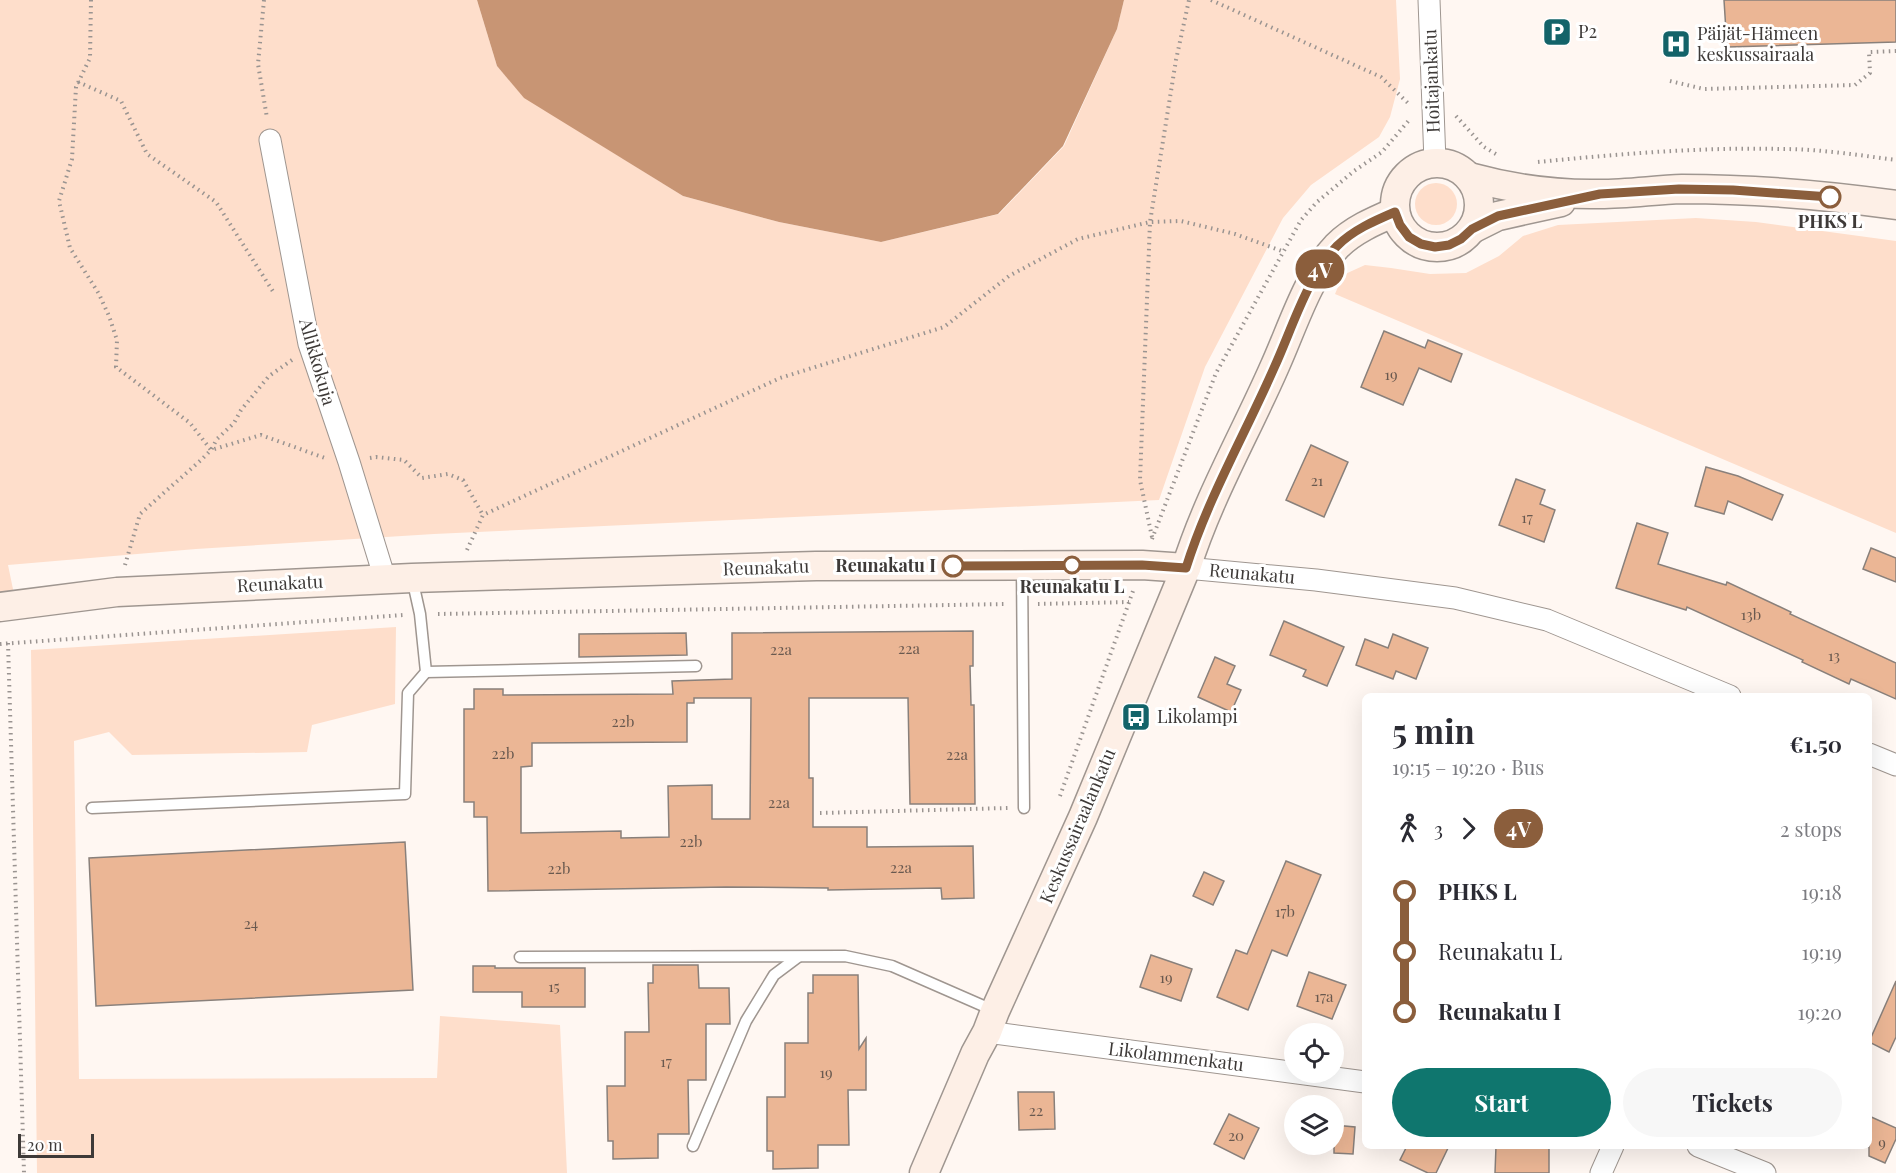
<!DOCTYPE html>
<meta charset="utf-8">
<style>
:root{--surface:#fff;--page:#f7f7f7;--text:#2b2b33;--muted:#7c7c81;--accent:#0f766e}
body{margin:0;font-family:"Playfair Display",serif;background:var(--page);color:var(--text);height:100vh;display:flex;flex-direction:column;font-size:22px;white-space:nowrap}
*{box-sizing:border-box;margin:0}
p{font-size:20px;color:var(--muted)}
.icon{flex:none;width:33px;height:33px;fill:none;stroke:currentColor;stroke-width:2;stroke-linecap:round;stroke-linejoin:round}
.map{position:relative;flex:1;overflow:hidden}
.panel{position:absolute;left:1362px;top:693px;width:510px;height:456px;display:flex;flex-direction:column;background:var(--surface);border-radius:9px;box-shadow:0 6px 24px #0002}
.panel>*{flex:none}
.badge{padding:0 12px;border-radius:20px;font-size:21px;line-height:39px}
.buttons{position:absolute;left:1284px;top:1023px;display:grid;gap:12px}
.buttons a{display:grid;place-items:center;width:60px;height:60px;border-radius:50%;background:var(--surface);box-shadow:0 6px 24px #0002;font-size:30px}
.scale{position:absolute;left:18px;bottom:15px;width:76px;box-sizing:border-box;padding-left:6px;border:3px solid #3e3a38;border-top:0;font-size:16px;line-height:21px;white-space:nowrap;color:#3e3a38;-webkit-text-stroke:4px #fff;paint-order:stroke}
.map>.badge{position:absolute;translate:-50% -50%;box-shadow:0 0 0 3px #fff}
.legs{display:flex;align-items:center;gap:9px;height:66px;padding:0 30px;font-size:20px}
.legs p{margin-inline-start:auto}
.headline{display:flex;align-items:center;justify-content:space-between;height:102px;padding:0 30px}
h1{font-size:33px;font-weight:700;line-height:45px}
.primary-button{display:flex;gap:12px;margin-top:auto;padding:12px 30px}
.primary-button a{flex:1;height:69px;border-radius:36px;background:var(--accent);color:#fff;font-size:24px;font-weight:700;line-height:69px;text-align:center}
.primary-button a+a{background:var(--page);color:var(--text)}
ul{padding:0 30px;list-style:none}
li{display:flex;align-items:center;gap:21px;height:60px;font-size:22px}
li i{display:grid;place-items:center;width:9px;height:100%;margin:0 8px;background:currentColor}
li i::after{content:'';width:15px;height:15px;margin:-8px;border:4px solid;border-radius:50%;background:var(--surface)}
li p{margin-inline-start:auto}
li:first-child i{background:linear-gradient(#0000 50%,currentColor 0)}
li:last-child i{background:linear-gradient(currentColor 50%,#0000 0)}
.map>svg:first-child{display:block}
.green{fill:#fedecb}
.water{fill:#c89574}
.building{fill:#ebb695;stroke:#89807b;stroke-width:1.5;fill-rule:evenodd}
.lines{fill:none;stroke-linecap:round;stroke-linejoin:round}
.lane-casing{stroke:#9f9690;stroke-width:13}
.street-casing{stroke:#9f9690;stroke-width:23}
.secondary-casing{stroke:#9f9690;stroke-width:31}
.path{stroke:#9a9491;stroke-width:4;stroke-dasharray:1.5 4.5;stroke-linecap:butt}
.lane{stroke:#fff;stroke-width:10}
.street{stroke:#fff;stroke-width:21}
.secondary{stroke:#fdefe6;stroke-width:28}
.line-1-casing{stroke:#fff;stroke-width:14}
.line-1{stroke:#8b5e3c;stroke-width:9}
.stop-1-dot{fill:#fff;stroke:#8b5e3c;stroke-width:3}
.labels{text-anchor:middle;stroke-width:6;stroke-linejoin:round;paint-order:stroke}
.number-label{font-size:15px;fill:#69594f}
.poi-label{font-size:18px;fill:#3e3a38;stroke:#fff;text-anchor:start}
.street-label{font-size:18px;fill:#3e3a38;stroke:#fff}
.stop-label{font-size:18px;font-weight:bold;fill:#3e3a38;stroke:#fff}
</style>
<div class="map">
<svg width="1896" height="1173" viewBox="0 0 1896 1173">
<rect width="100%" height="100%" fill="#fff7f2"/>
<g class="green">
<path d="M0 0H477L497 66 524 97 683 196 779 222 881 242 999 214 1064 146 1117 29 1124 0H1396L1400 79 1390 117 1379 137 1311 185 1283 218 1205 367 1159 500 434 534 196 549 8 565 14 594 0 596Z"/>
<circle cx="1436" cy="204" r="21"/>
<path d="M1696 218 1756 222 1896 241V533L1335 294 1343 275 1365 265 1391 268 1430 274 1466 273 1499 256 1523 236 1558 225Z"/>
<path d="M396 627 395 704 312 725 307 752 132 755 109 732 74 741 79 1079 437 1078 440 1016 560 1025 567 1173H37L31 650Z"/>
</g>
<path class="water" d="M477 0H1124L1117 29 1063 146 998 214 881 242 779 222 683 196 524 98 497 66Z"/>
<g class="building">
<path d="M1724 0H1896V42L1727 47Z"/>
<path d="M1384 331 1425 348 1428 340 1462 354 1451 382 1419 368 1403 405 1361 387Z"/>
<path d="M1311 445 1348 462 1324 517 1286 500Z"/>
<path d="M1706 467 1738 476 1783 495 1772 520 1728 501 1724 514 1695 506Z"/>
<path d="M1516 479 1545 490 1540 504 1555 510 1544 542 1499 525Z"/>
<path d="M1637 523 1668 533 1658 564 1726 585 1727 582 1791 612 1790 614 1896 663V699L1851 679 1849 684 1802 662 1803 660 1687 607 1686 610 1616 588Z"/>
<path d="M1871 548 1896 558V582L1863 569Z"/>
<path d="M1284 621 1344 647 1327 686 1303 676 1306 670 1270 655Z"/>
<path d="M973 631V666H970L971 705H974L975 804H910L908 698H809V778H813V827H867V847L973 846 974 898 942 899 941 888 828 890V888L726 887 488 891 487 817H474V802H464V709H474V689H503V695L673 694 672 681 732 679V633ZM694 698H751L750 819H712V785L668 786 669 837 621 838V831L521 833V767L532 766V743L687 742V703H694Z"/>
<path d="M686 633 687 655 579 657V634Z"/>
<path d="M1393 634 1428 648 1416 679 1396 671 1393 679 1356 665 1365 639 1388 648Z"/>
<path d="M1215 657 1235 666 1227 684 1241 690 1231 712 1198 697Z"/>
<path d="M405 842 413 990 96 1006 89 858Z"/>
<path d="M1286 861 1321 875 1287 956 1272 950 1248 1010 1217 997 1236 950 1247 954Z"/>
<path d="M1204 872 1224 881 1213 905 1193 896Z"/>
<path d="M1151 955 1192 969 1181 1001 1140 987Z"/>
<path d="M653 965H698L699 988H729L730 1024H706V1080H688L689 1134H658V1158L613 1159V1141H608L607 1086H625V1032H649L648 983H653Z"/>
<path d="M473 966H495V968H585V1007H522V992H473Z"/>
<path d="M1309 972 1346 985 1332 1019 1297 1006Z"/>
<path d="M813 975H858L859 1049 866 1038V1090H848L849 1145H818V1168L773 1169V1151H767V1097H785V1043H808V993H813Z"/>
<path d="M1896 981V1037L1889 1052 1869 1042Z"/>
<path d="M1018 1092H1054L1055 1129 1019 1130Z"/>
<path d="M1229 1114 1259 1128 1244 1159 1214 1144Z"/>
<path d="M1869 1116 1896 1128V1139L1885 1163 1869 1156Z"/>
<path d="M1334 1125 1355 1127 1353 1154 1334 1153Z"/>
<path d="M1407 1146H1449L1436 1173H1428L1400 1160Z"/>
<path d="M1496 1146 1549 1147V1173H1495Z"/>
</g>
<g class="lines">
<g class="lane-casing">
<g id="lane">
<path d="M1022 566 1024 808"/>
<path d="M426 672 696 666"/>
<path d="M92 808 405 794 408 693 426 672 420 614 412 578"/>
<path d="M520 957 845 956 892 966 995 1011"/>
<path d="M693 1146 746 1021 774 975 798 957"/>
</g>
</g>
<g class="street-casing">
<g id="street">
<path d="M1429 0 1435 162"/>
<path d="M270 140 309 344 349 462 385 579"/>
<path d="M1186 568 1316 580 1455 598 1547 620 1730 696"/>
<path d="M1869 754 1896 765"/>
<path d="M987 1032 1365 1082"/>
<path d="M1698 1146 1765 1173"/>
<path d="M1601 1173 1613 1146"/>
</g>
</g>
<g class="secondary-casing">
<g id="secondary">
<circle cx="1437" cy="205" r="42"/>
<path d="M1469 177C1513 189 1554 195 1600 194 1627 194 1655 190 1682 189 1754 189 1825 195 1896 205"/>
<path d="M1472 229 1498 216 1561 202"/>
<path d="M0 607 117 592 412 578 816 566 1142 565 1186 568"/>
<path d="M924 1173 975 1054 987 1032 995 1011 1083 817 1186 568C1208 498 1245 434 1274 368 1292 329 1307 277 1337 246 1353 230 1374 221 1395 212"/>
</g>
</g>
<g class="path">
<path d="M91 0 90 58 76 87 72 159 59 201 70 248 99 294 109 316 117 340 116 367 190 423 211 450 261 435 325 458"/>
<path d="M264 0 258 64 267 118"/>
<path d="M1211 0 1381 77 1410 105"/>
<path d="M1670 81 1704 89 1855 85 1870 73 1869 52 1896 51"/>
<path d="M78 82 121 101 147 154 216 202 274 293"/>
<path d="M1456 116 1484 147 1496 154"/>
<path d="M1538 162C1619 154 1700 147 1781 149 1820 149 1858 155 1896 160"/>
<path d="M370 458 376 457 404 460 422 478 448 474 463 480 483 515"/>
<path d="M1152 537 1140 480 1150 222 1176 60 1189 0"/>
<path d="M1152 539 1216 373 1301 220 1317 202 1354 171 1382 152 1410 119"/>
<path d="M467 550 483 515 780 378 944 327 1009 276 1078 239 1150 222 1181 221 1235 234 1282 251"/>
<path d="M125 565 140 514 201 460 211 450 217 439 234 423 241 410 269 376 292 360"/>
<path d="M1038 604 1129 602"/>
<path d="M438 614 1006 604"/>
<path d="M8 643 24 1173"/>
<path d="M0 644 403 615"/>
<path d="M1060 796 1133 591"/>
<path d="M820 813 1008 808"/>
</g>
<use href="#lane" class="lane"/>
<use href="#street" class="street"/>
<use href="#secondary" class="secondary"/>
</g>
<g class="lines">
<g class="line-1-casing">
<path id="line-1" d="M953 566 1142 565 1186 568C1208 498 1245 434 1274 368 1292 329 1307 277 1337 246 1353 230 1374 221 1395 212L1400 225 1409 237 1421 244 1435 247 1449 245 1461 239 1472 229 1498 216 1600 194 1679 189 1733 190 1830 197"/>
</g>
<use href="#line-1" class="line-1"/>
</g>
<defs>
<g id="parking-square" transform="scale(1.5)"><rect x="-9" y="-9" width="18" height="18" rx="4" fill="#136369" stroke="#fff"/><path d="M-3.5-5.5H1a3.5 3.5 0 0 1 0 7H-1V5.5H-3.5ZM-1-3.4V-.6H.8a1.4 1.4 0 0 0 0-2.8Z" fill="#fff"/></g>
<g id="hospital-square" transform="scale(1.5)"><rect x="-9" y="-9" width="18" height="18" rx="4" fill="#136369" stroke="#fff"/><path d="M-5-5h3v3.5h4V-5h3V5h-3V1.5h-4V5h-3Z" fill="#fff"/></g>
<g id="bus-square" transform="scale(1.5)"><rect x="-9" y="-9" width="18" height="18" rx="4" fill="#136369" stroke="#fff"/><path d="M-5-6H5V4H4V6H2V4H-2V6H-4V4H-5ZM-3.5-4V0h7V-4ZM-3.5 1.2v1.5H-2V1.2ZM2 1.2v1.5H3.5V1.2Z" fill="#fff"/></g>
</defs>
<g fill-rule="evenodd">
<use href="#parking-square" x="1557" y="32"/>
<use href="#hospital-square" x="1676" y="44"/>
<use href="#bus-square" x="1136" y="717"/>
</g>
<g class="stop-1-dot">
<circle cx="1830" cy="197" r="10"/>
<circle cx="1072" cy="565" r="8"/>
<circle cx="953" cy="566" r="10"/>
</g>
<g class="labels">
<g class="number-label">
<text x="1391" y="380">19</text>
<text x="1317" y="486">21</text>
<text x="1527" y="523">17</text>
<text x="1751" y="620">13b</text>
<text x="909" y="654">22a</text>
<text x="781" y="655">22a</text>
<text x="1834" y="661">13</text>
<text x="623" y="727">22b</text>
<text x="503" y="759">22b</text>
<text x="957" y="760">22a</text>
<text x="779" y="808">22a</text>
<text x="691" y="847">22b</text>
<text x="901" y="873">22a</text>
<text x="559" y="874">22b</text>
<text x="1285" y="917">17b</text>
<text x="251" y="929">24</text>
<text x="1166" y="983">19</text>
<text x="554" y="992">15</text>
<text x="1324" y="1002">17a</text>
<text x="666" y="1067">17</text>
<text x="826" y="1078">19</text>
<text x="1036" y="1116">22</text>
<text x="1236" y="1141">20</text>
<text x="1882" y="1148">9</text>
</g>
<g class="poi-label">
<text x="1578" y="38">P2</text>
<text x="1697" y="40">Päijät-Hämeen<tspan x="1697" dy="21">keskussairaala</tspan></text>
<text x="1157" y="723">Likolampi</text>
</g>
<g class="street-label">
<text transform="translate(1432 81) rotate(-92)" y="6">Hoitajankatu</text>
<text transform="translate(317 362) rotate(74)" y="6">Allikkokuja</text>
<text transform="translate(766 568) rotate(-2)" y="6">Reunakatu</text>
<text transform="translate(1252 574) rotate(5)" y="6">Reunakatu</text>
<text transform="translate(280 584) rotate(-3)" y="6">Reunakatu</text>
<text transform="translate(1078 826) rotate(-67)" y="6">Keskussairaalankatu</text>
<text transform="translate(1176 1057) rotate(7)" y="6">Likolammenkatu</text>
</g>
<g class="stop-label">
<text x="1830" y="228">PHKS L</text>
<text x="936" y="572" text-anchor="end">Reunakatu I</text>
<text x="1072" y="593">Reunakatu L</text>
</g>
</g>
</svg>
<div class="buttons">
<a><svg class="icon" aria-label="locate" viewBox="0 0 24 24"><circle cx="12" cy="12" r="6"/><path d="M12 2v4M12 18v4M2 12h4M18 12h4"/></svg></a>
<a><svg class="icon" aria-label="layers" viewBox="0 0 24 24"><path d="M12 4l9 5-9 5-9-5zM3 14l9 5 9-5"/></svg></a>
</div>
<div class="scale">20 m</div>
<b class="badge" style="left:1320px;top:269px;background:#8b5e3c;color:#fff">4V</b>
<section class="panel">
<div class="headline"><div><h1>5 min</h1><p>19:15 – 19:20 · Bus</p></div><b>€1.50</b></div>
<div class="legs"><svg class="icon" aria-label="walk" viewBox="0 0 24 24"><circle cx="13" cy="4" r="2"/><path d="M13 8l-2 6 4 7M11 14l-3 7M7 12l3-4h3l4 4"/></svg>3<svg class="icon" aria-label="forward" viewBox="0 0 24 24"><path d="M9 5l7 7-7 7"/></svg><b class="badge" style="background:#8b5e3c;color:#fff">4V</b><p>2 stops</p></div>
<ul>
<li><i style="color:#8b5e3c"></i><b>PHKS L</b><p>19:18</p></li>
<li><i style="color:#8b5e3c"></i><span>Reunakatu L</span><p>19:19</p></li>
<li><i style="color:#8b5e3c"></i><b>Reunakatu I</b><p>19:20</p></li>
</ul>
<div class="primary-button"><a>Start</a><a>Tickets</a></div>
</section>
</div>
